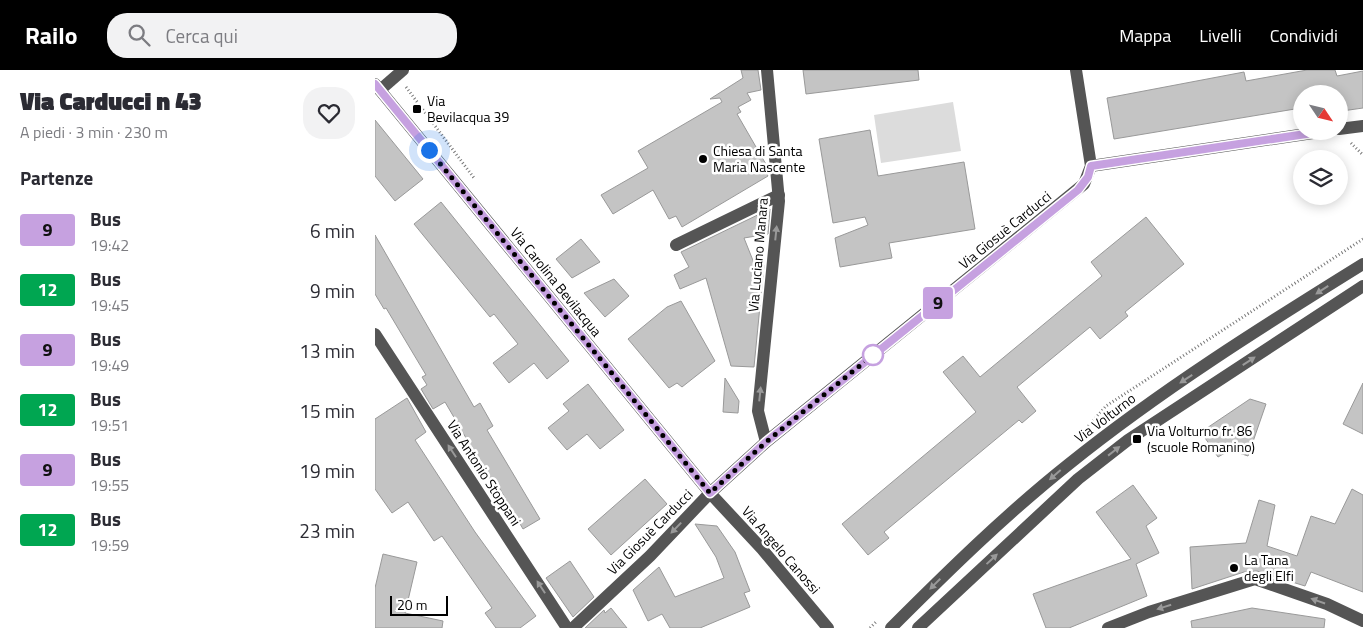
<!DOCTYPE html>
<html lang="it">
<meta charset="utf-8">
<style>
:root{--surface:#fff;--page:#f2f2f3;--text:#2b2b33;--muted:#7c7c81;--accent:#000}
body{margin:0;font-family:"Titillium Web",sans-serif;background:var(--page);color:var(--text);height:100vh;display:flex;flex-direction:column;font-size:19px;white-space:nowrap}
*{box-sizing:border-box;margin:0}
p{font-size:16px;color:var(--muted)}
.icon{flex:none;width:28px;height:28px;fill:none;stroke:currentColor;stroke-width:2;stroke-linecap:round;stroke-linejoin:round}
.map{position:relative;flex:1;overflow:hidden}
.drawer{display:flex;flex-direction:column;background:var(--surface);width:375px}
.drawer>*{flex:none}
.badge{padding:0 10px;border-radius:4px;font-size:18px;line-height:32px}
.needle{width:32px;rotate:125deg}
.buttons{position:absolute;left:918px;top:15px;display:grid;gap:10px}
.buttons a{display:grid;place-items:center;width:55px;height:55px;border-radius:50%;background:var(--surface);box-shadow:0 2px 12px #0003;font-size:25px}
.scale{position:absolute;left:15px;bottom:12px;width:58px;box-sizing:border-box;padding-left:5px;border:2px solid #000;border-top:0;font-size:14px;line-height:18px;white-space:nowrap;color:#000;-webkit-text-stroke:4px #fff;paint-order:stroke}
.you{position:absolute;width:25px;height:25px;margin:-12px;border:4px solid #fff;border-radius:50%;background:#1a73e8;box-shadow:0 0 0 8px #1a73e833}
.map>.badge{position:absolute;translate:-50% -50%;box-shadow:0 0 0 2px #fff}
h2{padding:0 20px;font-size:19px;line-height:45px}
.round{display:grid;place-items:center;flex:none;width:52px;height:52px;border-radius:20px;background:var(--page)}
.headline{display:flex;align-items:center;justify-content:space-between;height:85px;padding:0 20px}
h1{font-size:24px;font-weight:800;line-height:38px}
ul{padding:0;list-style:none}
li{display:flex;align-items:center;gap:15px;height:60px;padding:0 20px}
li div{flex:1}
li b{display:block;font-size:19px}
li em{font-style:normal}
li .badge{min-width:55px;font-weight:700;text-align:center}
header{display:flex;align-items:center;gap:30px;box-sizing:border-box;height:70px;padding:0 25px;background:var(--accent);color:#fff}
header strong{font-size:24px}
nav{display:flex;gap:28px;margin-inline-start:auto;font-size:18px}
.search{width:350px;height:45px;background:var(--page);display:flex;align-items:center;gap:12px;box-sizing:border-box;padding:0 18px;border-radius:20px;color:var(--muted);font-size:19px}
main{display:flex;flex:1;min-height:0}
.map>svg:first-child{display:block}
.green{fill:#dcdcdc}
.building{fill:#c4c4c4;stroke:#999}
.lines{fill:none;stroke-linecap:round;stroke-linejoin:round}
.path{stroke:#777;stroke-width:3;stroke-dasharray:1 2.5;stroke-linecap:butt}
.minor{stroke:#555;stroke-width:12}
.oneway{fill:#999}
.line-casing{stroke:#fff;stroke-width:11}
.line{stroke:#c6a1e0;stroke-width:8}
.walk{stroke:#000;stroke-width:5;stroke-dasharray:0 9}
.poi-dot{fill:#000;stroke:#fff;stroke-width:2}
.stop-dot{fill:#fff;stroke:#c6a1e0;stroke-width:2.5}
.labels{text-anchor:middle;stroke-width:5;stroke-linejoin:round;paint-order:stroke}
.poi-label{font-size:14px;fill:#000;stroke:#fff;text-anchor:start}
.street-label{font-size:14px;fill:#000;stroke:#fff}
</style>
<header>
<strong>Railo</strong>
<div class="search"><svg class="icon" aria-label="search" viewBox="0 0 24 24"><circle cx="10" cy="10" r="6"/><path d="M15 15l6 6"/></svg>Cerca qui</div>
<nav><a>Mappa</a><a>Livelli</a><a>Condividi</a></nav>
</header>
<main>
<section class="drawer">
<div class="headline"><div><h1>Via Carducci n 43</h1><p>A piedi · 3 min · 230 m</p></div><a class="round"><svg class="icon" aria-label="heart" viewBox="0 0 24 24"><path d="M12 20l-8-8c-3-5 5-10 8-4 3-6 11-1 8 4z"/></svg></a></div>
<h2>Partenze</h2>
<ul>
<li><span class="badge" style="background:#c6a1e0;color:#111">9</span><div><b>Bus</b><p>19:42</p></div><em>6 min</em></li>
<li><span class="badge" style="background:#00a651;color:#fff">12</span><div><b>Bus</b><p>19:45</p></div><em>9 min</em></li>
<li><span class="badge" style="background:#c6a1e0;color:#111">9</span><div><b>Bus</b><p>19:49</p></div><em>13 min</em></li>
<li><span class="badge" style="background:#00a651;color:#fff">12</span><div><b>Bus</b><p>19:51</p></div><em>15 min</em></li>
<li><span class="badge" style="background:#c6a1e0;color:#111">9</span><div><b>Bus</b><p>19:55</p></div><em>19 min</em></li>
<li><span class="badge" style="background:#00a651;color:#fff">12</span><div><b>Bus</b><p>19:59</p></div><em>23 min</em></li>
</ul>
</section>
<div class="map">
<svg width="988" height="558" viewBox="0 0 988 558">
<rect width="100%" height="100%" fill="#fff"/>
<path class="green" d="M578 32 586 81 506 93 499 45Z"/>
<g class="building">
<path d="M366 0H383L386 20 372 23 376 30 363 37 366 42 362 44 392 96 388 98 393 106 307 157 301 146 294 149 278 120 238 144 226 125 273 98 263 81 347 32 345 28 335 29 368 8Z"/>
<path d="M428 0H543L544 10 431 24Z"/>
<path d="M932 0H960L962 6 988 1V38L967 41 964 24H926V38L739 69 732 28 869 2 871 11Z"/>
<path d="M0 50 48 109 20 131 0 106Z"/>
<path d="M495 60 503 106 589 92 600 159 514 173 517 188 465 197 460 168 493 155 490 147 458 153 444 69Z"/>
<path d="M66 132 194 291 172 309 159 293 134 313 118 293 143 274 119 244 115 247 39 154Z"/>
<path d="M395 139 393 164 369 168 381 198 389 195 379 297 356 296 331 208 305 219 299 205 314 197 306 182Z"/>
<path d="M771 147 809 194 750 242 753 246 725 269 715 257 642 317 661 341 647 353 644 350 509 462 514 468 493 485 467 454 601 342 568 302 588 286 605 307 727 206 716 192Z"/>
<path d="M0 165 99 337 105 333 118 356 112 360 165 449 148 459 125 419 122 421 70 332 58 339 46 319 52 315 47 307 51 305 11 238 9 239 0 224Z"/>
<path d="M206 169 225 192 197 208 181 189Z"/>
<path d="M239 209 254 226 230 247 209 223Z"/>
<path d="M306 231 340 291 307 317 302 313 294 318 253 269 292 237Z"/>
<path d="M350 308 364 331 363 343 348 342Z"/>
<path d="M988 313V364L968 354Z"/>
<path d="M213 314 249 360 225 379 212 364 192 380 173 358 194 341 188 334Z"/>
<path d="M32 328 51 362 40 370 100 462 161 546 145 558H121L110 543 117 538 67 466 59 471 33 432 17 443 0 419V349Z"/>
<path d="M875 329 891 334 873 386 855 380 843 387 826 362Z"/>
<path d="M270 409 292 434 236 485 213 459Z"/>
<path d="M758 415 782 448 771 456 784 483 761 494 772 526 694 558H671L658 524 756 489 721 442Z"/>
<path d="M977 419 988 425V522L936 502 930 516 882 501 869 502 817 519 815 477 871 473 884 430 900 435 892 476 922 486 936 446 960 454Z"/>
<path d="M320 454 342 456 360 482 375 521 369 523 375 537 325 558H295L287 544 273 551 258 520 284 497 300 527 349 508 341 487Z"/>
<path d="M8 484 42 492 30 543 68 551 67 558H0V518Z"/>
<path d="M195 491 219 527 198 547 171 508Z"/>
<path d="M236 538 252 558H210L229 540 230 543Z"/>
<path d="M877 538 950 549 949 558H817L816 551Z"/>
</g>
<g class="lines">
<g class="path">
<path d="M31 17 99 108"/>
<path d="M976 73 988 85"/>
<path d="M711 359 731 336 988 169"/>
<path d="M495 558 502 551"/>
</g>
<g class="minor">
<path d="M0 14 335 423 387 479 453 558"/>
<path d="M5 20 28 0"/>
<path d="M964 59 988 56"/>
<path d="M716 96 951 61"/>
<path d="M301 175 404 125"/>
<path d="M0 264 192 558"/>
<path d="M391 372 383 341 404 131 392 0"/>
<path d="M198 558 275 486 335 423 391 372 709 114 716 96 701 0"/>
<path d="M516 558C573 501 631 444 694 394 786 320 888 256 988 194"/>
<path d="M543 558 703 409 753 370 988 216"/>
<path d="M733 558 774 542 880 509 952 534 988 551"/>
</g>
</g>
<defs><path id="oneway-solid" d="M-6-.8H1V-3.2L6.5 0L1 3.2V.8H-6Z" transform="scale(1.25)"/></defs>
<g class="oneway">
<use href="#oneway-solid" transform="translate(401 163) rotate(-84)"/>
<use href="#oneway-solid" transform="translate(947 220) rotate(147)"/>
<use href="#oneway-solid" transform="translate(874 291) rotate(-33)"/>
<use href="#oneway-solid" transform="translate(811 309) rotate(147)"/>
<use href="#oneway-solid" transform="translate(385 324) rotate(-84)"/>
<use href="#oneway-solid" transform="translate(77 381) rotate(-123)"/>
<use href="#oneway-solid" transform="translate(739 381) rotate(-38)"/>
<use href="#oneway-solid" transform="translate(680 405) rotate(139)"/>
<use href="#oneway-solid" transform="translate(301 458) rotate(134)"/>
<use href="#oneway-solid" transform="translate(617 489) rotate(-43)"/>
<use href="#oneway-solid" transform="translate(560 514) rotate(135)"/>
<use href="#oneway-solid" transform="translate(166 517) rotate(-123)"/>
<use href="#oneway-solid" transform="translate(943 531) rotate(-161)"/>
<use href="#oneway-solid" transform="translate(789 537) rotate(163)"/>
</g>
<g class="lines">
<g class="line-casing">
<path id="line" d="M0 14 335 423 391 372 703 120 713 107 716 96 951 61"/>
</g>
<use href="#line" class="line"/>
<path class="walk" d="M54 80 335 423 391 372 498 285"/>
</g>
<g class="poi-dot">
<rect x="37" y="34" width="10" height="10" rx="2.5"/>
<circle cx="328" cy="89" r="5"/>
<rect x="757" y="364" width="10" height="10" rx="2.5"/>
<circle cx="859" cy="498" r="5"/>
</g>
<circle class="stop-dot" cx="498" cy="285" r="10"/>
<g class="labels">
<g class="poi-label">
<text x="52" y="36">Via<tspan x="52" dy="16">Bevilacqua 39</tspan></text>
<text x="338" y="86">Chiesa di Santa<tspan x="338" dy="16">Maria Nascente</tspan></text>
<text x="772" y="366">Via Volturno fr. 86<tspan x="772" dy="16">(scuole Romanino)</tspan></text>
<text x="869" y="495">La Tana<tspan x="869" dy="16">degli Elfi</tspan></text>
</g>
<g class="street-label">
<text transform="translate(630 160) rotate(-39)" y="5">Via Giosuè Carducci</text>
<text transform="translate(383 185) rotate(-85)" y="5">Via Luciano Manara</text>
<text transform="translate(181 212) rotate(51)" y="5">Via Carolina Bevilacqua</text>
<text transform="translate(730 348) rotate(-37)" y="5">Via Volturno</text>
<text transform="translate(109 403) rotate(57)" y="5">Via Antonio Stoppani</text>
<text transform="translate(275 462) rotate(-45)" y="5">Via Giosuè Carducci</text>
<text transform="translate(406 480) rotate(49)" y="5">Via Angelo Canossi</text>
</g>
</g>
</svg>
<div class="buttons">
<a><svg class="needle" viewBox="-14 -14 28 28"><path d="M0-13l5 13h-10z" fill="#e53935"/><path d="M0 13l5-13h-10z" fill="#7c7c81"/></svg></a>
<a><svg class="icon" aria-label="layers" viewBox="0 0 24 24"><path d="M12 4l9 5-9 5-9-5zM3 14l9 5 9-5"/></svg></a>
</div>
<div class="scale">20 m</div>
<div class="you" style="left:54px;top:80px"></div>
<b class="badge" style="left:563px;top:233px;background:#c6a1e0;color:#111">9</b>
</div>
</main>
